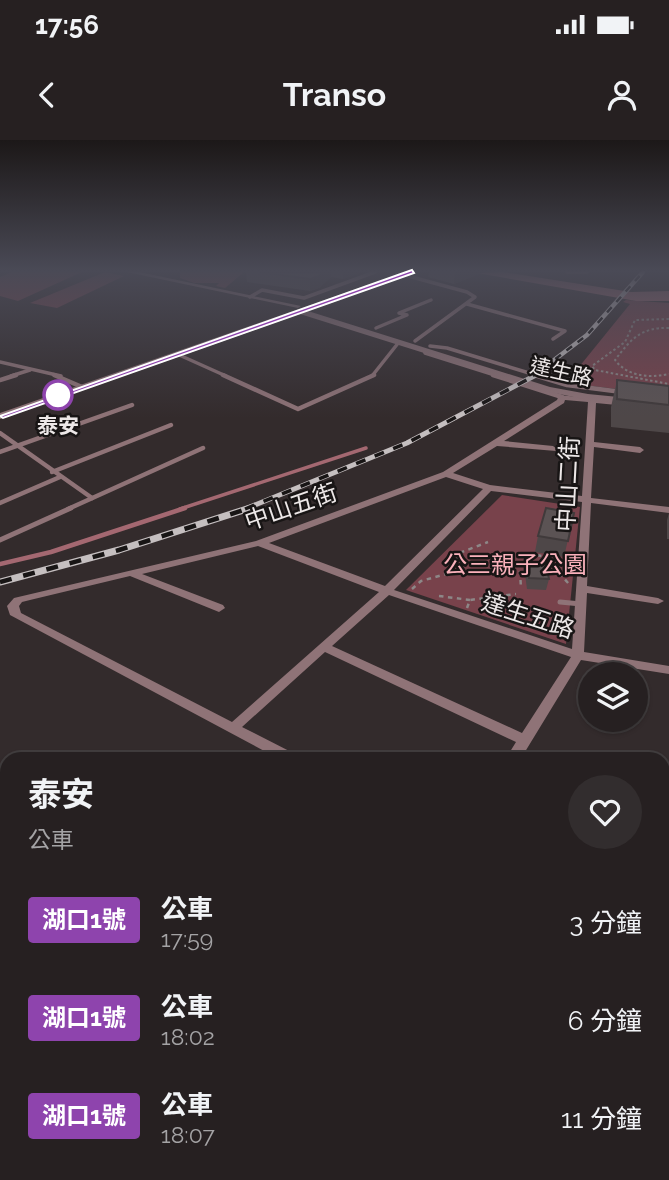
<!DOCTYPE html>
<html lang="zh-TW">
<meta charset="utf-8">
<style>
:root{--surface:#262021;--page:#322d2e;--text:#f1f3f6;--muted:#a4a3a5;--line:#423e3f}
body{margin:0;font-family:Raleway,"Noto Sans TC",sans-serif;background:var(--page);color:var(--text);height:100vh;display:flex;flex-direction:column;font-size:26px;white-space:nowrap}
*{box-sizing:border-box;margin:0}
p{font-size:23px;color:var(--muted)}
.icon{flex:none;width:38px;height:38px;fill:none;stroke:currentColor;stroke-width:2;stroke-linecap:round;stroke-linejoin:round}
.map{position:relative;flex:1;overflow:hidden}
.side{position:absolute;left:0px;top:612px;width:670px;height:429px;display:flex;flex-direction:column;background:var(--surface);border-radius:21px 21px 0 0;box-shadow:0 2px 5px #0004,0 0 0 2px var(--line)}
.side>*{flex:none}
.badge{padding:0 14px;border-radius:5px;font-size:24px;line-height:46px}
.tools{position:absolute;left:578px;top:522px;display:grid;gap:14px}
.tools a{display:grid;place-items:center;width:70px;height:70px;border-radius:50%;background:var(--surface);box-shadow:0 2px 5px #0004,0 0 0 2px var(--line);font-size:35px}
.map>.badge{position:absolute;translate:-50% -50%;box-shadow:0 0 0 4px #fff}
.round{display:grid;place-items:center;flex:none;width:74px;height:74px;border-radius:37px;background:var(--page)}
.head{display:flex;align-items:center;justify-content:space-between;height:119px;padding:0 28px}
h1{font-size:33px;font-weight:700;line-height:52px}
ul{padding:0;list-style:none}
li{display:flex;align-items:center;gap:21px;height:98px;padding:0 28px}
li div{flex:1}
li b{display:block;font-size:26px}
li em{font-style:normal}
li .badge{min-width:77px;font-weight:700;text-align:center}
.status{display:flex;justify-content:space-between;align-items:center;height:49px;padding:0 35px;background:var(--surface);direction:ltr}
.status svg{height:19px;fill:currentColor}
header{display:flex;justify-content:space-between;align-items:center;height:91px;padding:0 28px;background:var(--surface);font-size:32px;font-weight:700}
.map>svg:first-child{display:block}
.green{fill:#78424b}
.water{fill:#a46871}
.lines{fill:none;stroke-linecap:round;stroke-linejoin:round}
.stream-far1{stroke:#a46871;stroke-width:3.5}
.stream{stroke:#a46871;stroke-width:4.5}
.path-far1{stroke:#8d8787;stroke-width:2;stroke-dasharray:2.5 2.5;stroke-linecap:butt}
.path{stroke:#8d8787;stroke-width:2.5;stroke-dasharray:4.5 4.5;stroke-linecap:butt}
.service-far2{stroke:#8f7377;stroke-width:3.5}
.service-far1{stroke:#8f7377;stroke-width:4.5}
.service{stroke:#8f7377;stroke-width:5}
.minor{fill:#8f7377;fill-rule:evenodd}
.tertiary{fill:#8f7377;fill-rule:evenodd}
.rail-far2-casing{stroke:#c5bfc0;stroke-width:4.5}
.rail-far1-casing{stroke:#c5bfc0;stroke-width:5}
.rail-casing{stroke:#c5bfc0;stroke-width:7}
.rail-far2{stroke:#181515;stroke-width:2.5;stroke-dasharray:7;stroke-linecap:butt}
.rail-far1{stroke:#181515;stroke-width:3.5;stroke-dasharray:10;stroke-linecap:butt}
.rail{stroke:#181515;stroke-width:4.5;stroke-dasharray:12;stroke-linecap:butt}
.path-bridge{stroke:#8d8787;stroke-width:2;stroke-dasharray:2.5 2.5;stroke-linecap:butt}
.wall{fill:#4e4748}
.shaded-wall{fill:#403a3b}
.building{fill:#5b5354;stroke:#403a3b;stroke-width:2}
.line{fill:#8e44ad;stroke:#fff;stroke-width:2}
.stop-dot{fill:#fff;stroke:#8e44ad;stroke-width:3.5}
.labels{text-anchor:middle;stroke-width:5;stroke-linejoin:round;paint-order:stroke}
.far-street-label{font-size:21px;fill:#ede8e8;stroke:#181515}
.far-stop-label{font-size:21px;font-weight:bold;fill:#ede8e8;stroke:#181515}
.street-label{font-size:24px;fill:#ede8e8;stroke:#181515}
.park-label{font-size:24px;fill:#fab1bb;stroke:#181515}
</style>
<div class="status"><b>17:56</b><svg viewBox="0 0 49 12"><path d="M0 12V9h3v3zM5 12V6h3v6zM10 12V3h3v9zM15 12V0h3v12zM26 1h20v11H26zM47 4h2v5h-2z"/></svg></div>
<header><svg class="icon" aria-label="back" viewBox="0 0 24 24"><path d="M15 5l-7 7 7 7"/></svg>Transo<svg class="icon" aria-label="person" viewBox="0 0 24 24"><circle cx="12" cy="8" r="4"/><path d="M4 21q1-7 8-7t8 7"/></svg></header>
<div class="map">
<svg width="669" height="1040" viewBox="0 0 669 1040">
<rect width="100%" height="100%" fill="#332b2c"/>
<g class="green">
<path d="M12 132H82L18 161 0 156V137Z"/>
<path d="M105 132 124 136 57 168 30 163Z"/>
<path d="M180 132H244L225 148 216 146 219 143H194L180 138Z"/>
<path d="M626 160 669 163V255L566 243 630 164 623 162Z"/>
<path d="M502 355 580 367 566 504 406 450Z"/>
</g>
<g class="water">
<path d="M503 132 631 152 669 151V161H636L477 133Z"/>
<path d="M669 903V1040H586L590 1034H663V912Z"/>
</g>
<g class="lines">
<path class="stream-far1" d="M180 369 366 308"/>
<path class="stream" d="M0 424 51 412 185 368"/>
<g class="path-far1">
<path d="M669 179 635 180 625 202 592 226 595 230 669 244"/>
<path d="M669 188C641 187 631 199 615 220 628 237 649 238 669 234"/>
</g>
<g class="path">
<path d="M537 415 571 422"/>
<path d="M520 431 521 449"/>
<path d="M559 433 569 444"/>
<path d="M412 449 421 441 446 434 462 412 488 402"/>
<path d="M439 456 470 460"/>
<path d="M467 468 470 460 516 454"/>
</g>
<g class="service-far2">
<path d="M567 132H587"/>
<path d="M397 133 467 152 475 157 415 201"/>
<path d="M250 157 262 150 304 158 375 132"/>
<path d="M467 164 565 191 553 199"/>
<path d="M376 188 407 175 399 173 431 160"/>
<path d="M430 206 447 208 539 236"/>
<path d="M424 210 425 213 498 236"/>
<path d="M177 214 226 236"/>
<path d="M0 222 61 236"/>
<path d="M11 236 30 230"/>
<path d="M372 236 399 202"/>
</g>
<g class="service-far1">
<path d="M54 235 82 247"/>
<path d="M223 235 298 269 374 235"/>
<path d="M493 235 562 257"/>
<path d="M534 235 567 245 622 252"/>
<path d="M0 240 16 235"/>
<path d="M0 293 92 358"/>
<path d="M0 312 132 265"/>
<path d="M52 332 171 285"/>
<path d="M0 363 60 337"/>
<path d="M68 369 203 308"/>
</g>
<g class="service">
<path d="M0 400 71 368"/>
<path d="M560 462 581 464"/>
</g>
<g class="minor">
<path d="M127 132H139L301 166 298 168Z"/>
<path d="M559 255 627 262 631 264 627 266 596 263 594 302 640 307 644 310 640 313 594 307 591 358 669 367V373L591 363 587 446 658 458 664 461 658 464 587 453 584 512 669 526V534L581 520 520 620H505L516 602 325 512 242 587 299 616 301 620H281L10 475 7 466 14 458 256 401 443 332 557 260ZM565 260 588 262 582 356 490 345 453 333 497 306 556 311 557 309 553 306 504 301 564 263ZM446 337 483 349 385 446 269 403ZM491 351 582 362 572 509 394 450ZM258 406 379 452 232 582 21 473 19 466 22 462 30 460 130 436 219 472 225 468 223 465 142 434ZM389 455 571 517 522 593 332 506Z"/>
<path d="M663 804 669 806V823L663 821Z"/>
</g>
<path class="tertiary" d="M405 132H415L308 171 550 247 588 254 669 262V268L588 260 545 251 300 174 0 279V273Z"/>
<g class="rail-far2-casing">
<path id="rail-far2" d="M533 236 587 195 643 132"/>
</g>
<g class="rail-far1-casing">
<path id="rail-far1" d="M245 369 407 303 536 235"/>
</g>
<g class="rail-casing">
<path id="rail" d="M0 442 119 410 250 368"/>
</g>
<use href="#rail-far2" class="rail-far2"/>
<use href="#rail-far1" class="rail-far1"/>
<use href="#rail" class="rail"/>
<path class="path-bridge" d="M399 132 413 136"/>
</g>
<g class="wall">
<path d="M246 132H361L343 139 331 137 319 148 310 151 247 142Z"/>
<path d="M429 132H479V134L454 144 428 137Z"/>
<path d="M617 240 669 246V293L611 287V267Z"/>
<path d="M574 373 564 417 535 412 538 396Z"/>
<path d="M669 373V399H667V380Z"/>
<path d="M527 423 549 439 546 450 527 449 525 434Z"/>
</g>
<g class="shaded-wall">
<path d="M323 132H331V137L319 148 310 151V139Z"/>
<path d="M343 132H361L343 139Z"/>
<path d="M455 132H479V134L454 144Z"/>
</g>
<g class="building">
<path d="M260 132H323L319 136 310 139Z"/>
<path d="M617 240 669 246V265L617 259Z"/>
<path d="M546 368 574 373 568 401 538 396Z"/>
<path d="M527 423 546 424 549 439 529 438Z"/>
</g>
<linearGradient id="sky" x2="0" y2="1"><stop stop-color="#1c1818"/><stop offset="0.47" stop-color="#4a4a56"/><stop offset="1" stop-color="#4a4a56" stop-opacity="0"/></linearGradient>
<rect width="669" height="278" fill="url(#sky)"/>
<path class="line" d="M412 130 414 133 3 278 0 276Z"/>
<circle class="stop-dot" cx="58" cy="255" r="14"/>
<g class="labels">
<g class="far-street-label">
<text transform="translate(561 232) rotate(13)" y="7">達生路</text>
</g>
<g class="far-stop-label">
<text x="58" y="293">泰安</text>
</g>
<g class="street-label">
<text transform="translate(568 344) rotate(-87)" y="8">中山二街</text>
<text transform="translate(291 367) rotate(-19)" y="8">中山五街</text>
<text transform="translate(528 476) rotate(18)" y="8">達生五路</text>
</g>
<g class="park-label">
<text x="515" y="433">公三親子公園</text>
</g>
</g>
</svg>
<div class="tools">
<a><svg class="icon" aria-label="layers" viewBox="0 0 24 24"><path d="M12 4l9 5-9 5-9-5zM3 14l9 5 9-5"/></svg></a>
</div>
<section class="side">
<div class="head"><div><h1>泰安</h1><p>公車</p></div><a class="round"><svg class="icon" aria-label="heart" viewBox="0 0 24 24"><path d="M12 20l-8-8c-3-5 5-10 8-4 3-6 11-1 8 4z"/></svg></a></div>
<ul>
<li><span class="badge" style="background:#8e44ad;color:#fff">湖口1號</span><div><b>公車</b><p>17:59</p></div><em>3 分鐘</em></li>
<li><span class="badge" style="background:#8e44ad;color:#fff">湖口1號</span><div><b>公車</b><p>18:02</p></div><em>6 分鐘</em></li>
<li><span class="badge" style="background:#8e44ad;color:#fff">湖口1號</span><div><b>公車</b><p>18:07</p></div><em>11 分鐘</em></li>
</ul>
</section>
</div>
